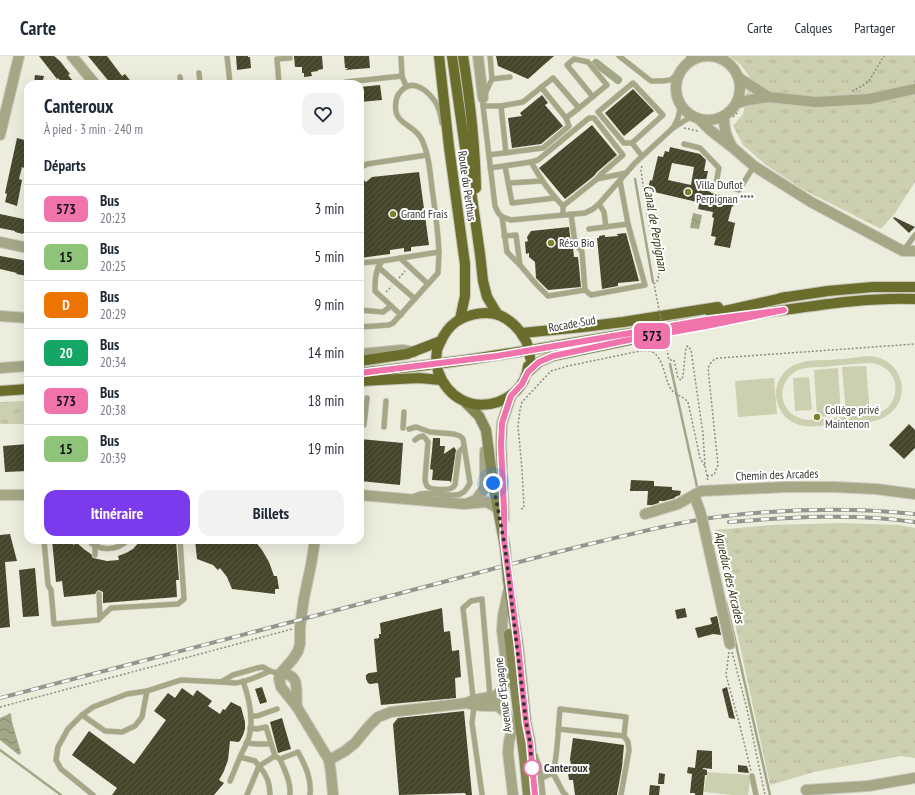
<!DOCTYPE html>
<html lang="fr">
<meta charset="utf-8">
<style>
:root{--surface:#fff;--page:#f2f2f3;--text:#1f2937;--muted:#747a83;--line:#e0e1e3;--accent:#7c3aed}
body{margin:0;font-family:"PT Sans Narrow",sans-serif;background:var(--page);color:var(--text);height:100vh;display:flex;flex-direction:column;font-size:15px;white-space:nowrap}
*{box-sizing:border-box;margin:0}
p{font-size:13px;color:var(--muted)}
.icon{flex:none;width:22px;height:22px;fill:none;stroke:currentColor;stroke-width:2;stroke-linecap:round;stroke-linejoin:round}
.map{position:relative;flex:1;overflow:hidden}
.drawer{position:absolute;left:24px;top:24px;width:340px;height:464px;display:flex;flex-direction:column;background:var(--surface);border-radius:12px;box-shadow:0 4px 16px #0002}
.drawer>*{flex:none}
.badge{padding:0 8px;border-radius:6px;font-size:14px;line-height:26px}
.you{position:absolute;width:20px;height:20px;margin:-10px;border:3px solid #fff;border-radius:50%;background:#1a73e8;box-shadow:0 0 0 6px #1a73e833}
.map>.badge{position:absolute;translate:-50% -50%;box-shadow:0 0 0 2px #fff}
h2{padding:0 20px;font-size:15px;line-height:36px}
.round{display:grid;place-items:center;flex:none;width:42px;height:42px;border-radius:12px;background:var(--page)}
.headline{display:flex;align-items:center;justify-content:space-between;height:68px;padding:0 20px}
h1{font-size:19px;font-weight:600;line-height:30px}
.button{display:flex;gap:8px;margin-top:auto;padding:8px 20px}
.button a{flex:1;height:46px;border-radius:12px;background:var(--accent);color:#fff;font-size:16px;font-weight:600;line-height:46px;text-align:center}
.button a+a{background:var(--page);color:var(--text)}
ul{padding:0;list-style:none}
li{display:flex;align-items:center;gap:12px;height:48px;padding:0 20px;border-top:1px solid var(--line)}
li div{flex:1}
li b{display:block;font-size:15px}
li em{font-style:normal}
li .badge{min-width:44px;font-weight:700;text-align:center}
header{display:flex;align-items:center;gap:24px;box-sizing:border-box;height:56px;padding:0 20px;background:var(--surface);border-bottom:1px solid var(--line)}
header strong{font-size:19px}
nav{display:flex;gap:22px;margin-inline-start:auto;font-size:14px}
.map>svg:first-child{display:block}
.grass{fill:url(#grass-tufts)}
.garden{fill:#cdcfb1;fill-rule:evenodd}
.water{fill:url(#water-waves)}
.lines{fill:none;stroke-linecap:round;stroke-linejoin:round}
.stream{stroke:#a3a687;stroke-width:2.5}
.canal{stroke:#a3a687;stroke-width:8}
.building{fill:url(#building-hatch);fill-rule:evenodd}
.service-casing{stroke:#c7c8ba;stroke-width:6}
.minor-casing{stroke:#c7c8ba;stroke-width:12}
.secondary-casing{stroke:#c7c8ba;stroke-width:12}
.primary-casing{stroke:#c7c8ba;stroke-width:12}
.path{stroke:#8b8c81;stroke-width:1.5;stroke-dasharray:2 2;stroke-linecap:butt}
.service{stroke:#a5a786;stroke-width:5}
.minor{stroke:#a5a786;stroke-width:10}
.secondary{stroke:#838553;stroke-width:10}
.primary{stroke:#6b6d2c;stroke-width:10}
.rail-casing{stroke:#95968b;stroke-width:4}
.rail{stroke:#fff;stroke-width:2.5;stroke-dasharray:8;stroke-linecap:butt}
.minor-bridge-casing{stroke:#c7c8ba;stroke-width:12;stroke-linecap:butt}
.secondary-bridge-casing{stroke:#c7c8ba;stroke-width:12;stroke-linecap:butt}
.primary-bridge-casing{stroke:#c7c8ba;stroke-width:12;stroke-linecap:butt}
.path-bridge{stroke:#8b8c81;stroke-width:1.5;stroke-dasharray:2 2;stroke-linecap:butt}
.minor-bridge{stroke:#a5a786;stroke-width:10}
.secondary-bridge{stroke:#838553;stroke-width:10}
.primary-bridge{stroke:#6b6d2c;stroke-width:10}
.line-casing{stroke:#fff;stroke-width:9}
.line{stroke:#f073ab;stroke-width:6}
.walk{stroke:#353630;stroke-width:4;stroke-dasharray:0 7.2}
.poi-dot{fill:#7f822b;stroke:#fff;stroke-width:1.5}
.stop-dot{fill:#fff;stroke:#f073ab;stroke-width:2}
.labels{text-anchor:middle;stroke-width:4;stroke-linejoin:round;paint-order:stroke}
.poi-label{font-size:12px;fill:#353630;stroke:#fff;text-anchor:start}
.street-label{font-size:12px;fill:#353630;stroke:#fff}
.stop-label{font-size:12px;font-weight:bold;fill:#353630;stroke:#fff;text-anchor:start}
.water-label{font-size:13px;font-style:italic;fill:#32330b;stroke:#fff}
</style>
<header>
<strong>Carte</strong>
<nav><a>Carte</a><a>Calques</a><a>Partager</a></nav>
</header>
<div class="map">
<svg width="915" height="739" viewBox="0 0 915 739">
<defs>
<pattern id="grass-tufts" width="24" height="20" patternUnits="userSpaceOnUse"><rect width="24" height="20" fill="#cdcfb1"/><path d="M3 7l-1-3M5 7V3M7 7l1-3M15 17l-1-3M17 17v-4M19 17l1-3" fill="none" stroke="#b1b299"/></pattern>
<pattern id="water-waves" width="16" height="10" patternUnits="userSpaceOnUse"><rect width="16" height="10" fill="#a3a687"/><path d="M0 5q4-4 8 0t8 0" fill="none" stroke="#86886f"/></pattern>
<pattern id="building-hatch" width="6" height="6" patternUnits="userSpaceOnUse"><rect width="6" height="6" fill="#45462b"/><path d="M-1 1l2-2M0 6l6-6M5 7l2-2" fill="none" stroke="#585942"/></pattern>
</defs>
<rect width="100%" height="100%" fill="#eceddd"/>
<g class="grass">
<path d="M729 0H915V126L895 157 881 173 802 133 766 109 743 89 733 70 743 58 750 21 740 8Z"/>
<path d="M28 345V368H0V346Z"/>
<path d="M842 467 899 469 915 472V702L901 700 814 716 770 729 715 474 771 469Z"/>
</g>
<g class="garden">
<path d="M867 300C903 300 915 344 885 361 873 368 848 367 834 368 820 370 805 373 792 366 782 360 776 349 776 338 776 324 786 310 800 307 809 304 819 304 828 304 841 303 854 302 867 300ZM868 307C902 307 906 353 872 359L806 364C795 362 786 355 783 344 780 333 786 321 796 315 804 311 815 311 824 311 838 309 853 308 868 307Z"/>
<path d="M866 310 870 357 846 359 842 311Z"/>
<path d="M838 312 841 359 817 361 814 314Z"/>
<path d="M809 321 812 354 795 355 793 322Z"/>
<path d="M774 322 777 358 738 361 735 325Z"/>
<path d="M707 716 749 719 750 726 748 739H733L704 736Z"/>
</g>
<g class="water">
<path d="M693 157 702 159 699 173 690 172Z"/>
<path d="M10 657 11 658 12 666 21 697 19 699 0 684V662L7 659Z"/>
</g>
<g class="lines">
<g class="stream">
<path d="M635 123 653 226"/>
<path d="M670 308 698 435"/>
<path d="M726 546 733 575 770 739"/>
<path d="M0 694 61 739"/>
</g>
<path class="canal" d="M596 7 618 24"/>
</g>
<g class="building">
<path d="M39 0H54L60 5 70 18 68 19 73 25 70 28H63L58 22 57 23Z"/>
<path d="M88 0H107L122 20 125 18 133 28H111Z"/>
<path d="M236 0H248V1H250L251 12 237 14Z"/>
<path d="M294 0H322L323 13 318 14V15L311 16 312 20 304 21V17H302V11H295Z"/>
<path d="M344 0H369L370 12 345 14 348 12H345Z"/>
<path d="M496 0H554L528 23 498 10Z"/>
<path d="M35 19 44 20 42 28H34Z"/>
<path d="M380 29 382 44 360 46V31Z"/>
<path d="M633 33 654 55 624 80 605 57Z"/>
<path d="M542 39 548 47 545 49 563 70 541 88 512 92 508 62 522 60 520 57Z"/>
<path d="M592 69 617 99 597 116 594 120 565 143 539 112Z"/>
<path d="M17 82 28 85V91L24 112 22 111 19 123 22 124 17 150 5 146 7 138 5 137Z"/>
<path d="M670 91 700 98 706 104 704 115H708L704 134 711 136V137L735 142 733 151 732 150 728 165 735 167 730 192 714 189 716 181 711 180 714 162 712 161 713 156 698 153 699 149 696 148 697 146 650 135 651 134 648 133 650 124 652 125 658 100 663 101 665 95 669 96ZM672 107 694 111 691 129 668 124Z"/>
<path d="M419 116 429 189 411 191V195L404 196V192L390 194V198L360 202V120L366 126 372 121Z"/>
<path d="M0 158 28 164V178L23 177V178L15 176V175L0 172Z"/>
<path d="M894 161 915 171 909 177 893 162Z"/>
<path d="M569 171 571 188 573 191 574 201H578L581 231 548 234 536 222 535 206 529 201V197L526 198 525 186 528 185 527 181 531 175Z"/>
<path d="M626 177 639 225 618 227V230L602 233 597 182H599V180L605 179V181L618 180 617 178Z"/>
<path d="M0 200 28 205V220L16 218 17 217 0 213Z"/>
<path d="M909 368 915 374V392L904 403 889 389Z"/>
<path d="M433 382H440V390H445L444 398 454 391 456 394 451 427 450 425 432 424 433 414 430 413 432 395Z"/>
<path d="M360 383 403 387 400 429 360 425Z"/>
<path d="M28 388V415L5 416 3 390Z"/>
<path d="M631 424 654 425V430L672 431V434L681 435 680 439 675 441V442L664 445H659V447L652 449H647L648 435H630Z"/>
<path d="M10 478 17 505 5 506 10 571 0 572V479Z"/>
<path d="M52 484H72L73 489 77 487 85 494 91 498 93 502 107 505 119 504 118 500 126 497 133 493 141 484H176L179 524H176L177 541 103 547V536L99 534 97 535 95 538 64 541 62 525 56 526Z"/>
<path d="M195 484H254L262 494 269 506 274 520H277L279 533H275V538L232 533 227 521 220 512 218 514 213 509 197 503Z"/>
<path d="M35 512 39 560 23 561 19 514Z"/>
<path d="M442 552 444 576 450 575 452 595 459 594 461 621 455 622 456 642 381 649 378 627 370 628 368 627 366 623V619L369 617 377 616 374 583 379 582V578H381L380 567Z"/>
<path d="M685 552 687 561 677 563 675 554Z"/>
<path d="M717 560 721 579 713 578 698 582 695 572 712 568 710 562Z"/>
<path d="M262 631 267 646 260 648 255 633Z"/>
<path d="M727 631 735 663 729 662 722 633Z"/>
<path d="M182 632 193 640 197 634 212 645 208 650 220 658 223 653 225 654 231 646 241 651 245 666V673L243 679 240 685 238 686 230 685 228 704 224 715 219 724 224 727 214 739H112L117 732 72 699 89 675 134 708 166 664 154 655 168 637 175 642Z"/>
<path d="M464 655 472 739H466L465 737 399 739 393 668 398 662Z"/>
<path d="M282 662 291 693 278 697 270 666Z"/>
<path d="M573 682 624 689 622 711 617 739H575L573 724H569L568 717 572 716 570 703Z"/>
<path d="M697 694 712 695V713L703 712V713L707 714V719H705L703 739H695V737H690L692 718 687 717 688 711 695 712Z"/>
<path d="M738 709 747 710 749 717 738 716Z"/>
<path d="M659 717 665 718 664 728H658Z"/>
<path d="M650 729 660 730 659 739H649Z"/>
</g>
<g class="lines">
<g class="service-casing">
<g id="service">
<path d="M227 0 230 28"/>
<path d="M401 0 402 20 406 30"/>
<path d="M490 0 492 23 483 42V50L495 150C499 160 501 161 511 164L585 157 593 153 599 148 635 107 673 72"/>
<path d="M619 0 651 25H662L670 24 680 17"/>
<path d="M687 8 689 0"/>
<path d="M199 17 200 28"/>
<path d="M180 21 181 28"/>
<path d="M492 23 510 21"/>
<path d="M633 27 663 59 632 87H624L598 56Z"/>
<path d="M279 28 277 3 290 2"/>
<path d="M343 28 346 26 402 20"/>
<path d="M681 49 678 62 673 72 692 60"/>
<path d="M483 50H501L523 46 553 22 579 52 566 62 541 31"/>
<path d="M501 50 506 97"/>
<path d="M579 52 607 29 588 6 574 3 567 9 593 41"/>
<path d="M632 87 642 100"/>
<path d="M684 88 700 92 719 112 716 127 739 134 754 110"/>
<path d="M489 99 543 92 569 70 566 62"/>
<path d="M531 106 538 104 589 62H594L623 99 600 119 597 123"/>
<path d="M505 110 512 147 555 142"/>
<path d="M360 112 367 108 427 99"/>
<path d="M490 112 531 106C540 122 550 137 563 150V159"/>
<path d="M509 127 542 125"/>
<path d="M599 148 604 156 606 171"/>
<path d="M563 150 597 123 626 117"/>
<path d="M571 158 575 187 582 196 585 234"/>
<path d="M502 161 507 196 520 209 536 228 548 240 585 234 591 239 645 229 628 168 620 125"/>
<path d="M589 173 628 168"/>
<path d="M504 180 516 179 520 209"/>
<path d="M904 194 915 179"/>
<path d="M400 202 428 228"/>
<path d="M360 207 382 205"/>
<path d="M378 211 415 243"/>
<path d="M360 254 383 256 391 250"/>
<path d="M401 259 375 235C375 224 375 215 382 205L439 196C438 175 435 153 432 132 430 116 429 99 422 84 414 66 389 70 397 41 398 38 400 36 402 34 414 22 429 36 436 47 440 53 441 61 442 67"/>
<path d="M360 271 389 269 393 267 438 217 439 196"/>
<path d="M364 369 367 342"/>
<path d="M384 371 386 345"/>
<path d="M403 372 404 356"/>
<path d="M409 373 416 371 430 376 454 378 460 380 463 383 470 427C468 430 466 435 462 437 454 443 431 435 420 438 417 439 414 440 411 442"/>
<path d="M415 384 419 381 423 380 426 383 428 386 425 423C425 425 426 428 427 430 430 434 449 435 453 431 454 431 454 430 455 429L459 396 464 391"/>
<path d="M44 484 48 529 51 534 54 568 98 564 111 552 178 548 184 543 180 484"/>
<path d="M88 484C99 496 117 495 128 484"/>
<path d="M95 490V499"/>
<path d="M99 538 100 561"/>
<path d="M270 615C259 620 247 626 235 627 231 627 226 626 221 626L233 619 257 612 263 611 270 615 280 618"/>
<path d="M243 625C249 642 254 663 249 681 247 688 243 694 240 701L255 705 259 710 247 739"/>
<path d="M82 659 105 675 122 676 135 670 142 661 147 635"/>
<path d="M251 660H257L277 653"/>
<path d="M250 672 257 673 266 671 275 700 280 703 298 696C305 709 312 723 310 739"/>
<path d="M246 687 257 688H271"/>
<path d="M535 699 540 712 543 739"/>
<path d="M280 703C285 715 291 726 290 739"/>
<path d="M553 717 563 736 566 739"/>
<path d="M752 720 756 739"/>
<path d="M542 722 553 717C558 697 558 674 560 653L626 661 624 680 558 673"/>
<path d="M230 725 240 701"/>
<path d="M482 738 472 667 474 650 463 552 471 545 482 543 490 640"/>
<path d="M93 739 61 713 56 704 58 691 68 673 82 659 93 651 127 638 147 635 181 624 221 626"/>
<path d="M270 739C270 727 267 719 259 710L275 700"/>
<path d="M621 739 629 694 628 686 624 680"/>
</g>
</g>
<g class="minor-casing">
<g id="minor">
<path d="M72 0 95 28"/>
<path d="M478 0 483 42"/>
<circle cx="708" cy="32" r="32"/>
<path d="M739 22 769 41"/>
<path d="M737 47 749 44 769 41 816 46 869 43 915 33"/>
<path d="M699 63 710 74 732 91C726 79 724 74 724 60"/>
<path d="M0 79 19 0"/>
<path d="M732 91 754 110 811 146 903 195H915"/>
<path d="M0 186 28 192"/>
<path d="M0 260 28 262"/>
<path d="M360 298 402 294 414 296"/>
<path d="M0 312 28 310"/>
<path d="M0 439H28"/>
<path d="M360 439 464 448 487 446 497 452"/>
<path d="M694 439 700 455"/>
<path d="M468 447 476 444 484 433 485 425V395"/>
<path d="M645 458 678 448 701 435 786 431H834L876 433 915 438"/>
<path d="M703 467 730 588"/>
<path d="M315 484 311 509 304 542 300 571V588L298 595 293 603 280 618 279 623 281 631 297 651 329 704 331 717 333 739"/>
<path d="M280 618C302 617 295 635 297 651"/>
<path d="M496 640 503 632 508 623 502 574 503 560 508 536"/>
<path d="M496 640 498 650 506 657 511 669V678L509 685 508 697 513 739"/>
<path d="M467 647C477 651 487 650 498 650"/>
<path d="M329 704 345 695 355 687 369 670 378 661 391 656 467 647 473 644 496 640"/>
<path d="M806 734 868 730 915 722"/>
</g>
</g>
<g class="secondary-casing">
<g id="secondary">
<path d="M465 346 479 360 486 374 493 427 505 491"/>
<path d="M504 463 501 389 502 367 511 340"/>
<path d="M508 524 518 589 526 666 530 686 535 739"/>
<path d="M509 578 517 647 524 699 528 739"/>
</g>
</g>
<g class="primary-casing">
<g id="primary">
<path d="M439 0 449 91 465 208V240L460 263"/>
<path d="M452 0 480 198 483 225 487 241 498 259"/>
<path d="M463 0C470 44 475 88 476 132"/>
<path d="M781 242 828 235 873 231H915"/>
<path d="M711 258 787 241"/>
<path d="M522 277 583 271 623 266 718 251"/>
<path d="M437 294C440 286 445 276 451 270 462 259 484 254 499 259 509 263 519 272 524 282"/>
<path d="M360 305 407 298 441 285"/>
<path d="M438 315C447 341 471 355 498 346 505 343 510 341 516 335 523 328 527 320 528 310"/>
<path d="M528 316 539 306 553 300 634 283"/>
<path d="M360 317C406 311 452 307 498 299 584 286 669 269 755 258 808 251 861 241 915 243"/>
<path d="M360 325 419 322 441 324"/>
<path d="M0 335 28 333"/>
</g>
</g>
<g class="path">
<path d="M852 35 862 30 869 25 884 0"/>
<path d="M733 61 739 55"/>
<path d="M684 72 698 75"/>
<path d="M642 110 641 114 647 158 659 216 658 224"/>
<path d="M399 222 405 215"/>
<path d="M386 236 392 230"/>
<path d="M674 304 678 322 681 324 682 323 683 320 686 291 688 290 691 294 703 378 705 410 708 425"/>
<path d="M707 420 714 419 718 409 708 312C711 306 713 303 719 302L915 288"/>
<path d="M521 453 524 452 522 413 518 370 520 354 522 346 551 315 568 310 640 295C643 295 647 294 650 295 664 299 664 323 671 333 675 339 683 340 688 346L700 402 705 410"/>
<path d="M729 596 726 619 740 670 751 715"/>
<path d="M732 596 747 653 765 739"/>
<path d="M0 651 215 594 292 573"/>
</g>
<use href="#service" class="service"/>
<use href="#minor" class="minor"/>
<use href="#secondary" class="secondary"/>
<use href="#primary" class="primary"/>
<g class="rail-casing">
<g id="rail">
<path d="M729 466C791 461 853 457 915 466"/>
<path d="M0 642C141 606 283 568 424 531 482 516 540 500 598 486 637 477 677 466 717 461 782 453 850 451 915 458"/>
</g>
</g>
<use href="#rail" class="rail"/>
<g class="minor-bridge-casing">
<path id="minor-bridge" d="M700 455 703 467"/>
</g>
<g class="secondary-bridge-casing">
<path id="secondary-bridge" d="M505 491 508 524"/>
</g>
<g class="primary-bridge-casing">
<g id="primary-bridge">
<path d="M526 285 529 293 530 302"/>
<path d="M437 294 436 305 438 315"/>
</g>
</g>
<path class="path-bridge" d="M658 224 654 228 669 304H674"/>
<use href="#minor-bridge" class="minor-bridge"/>
<use href="#secondary-bridge" class="secondary-bridge"/>
<use href="#primary-bridge" class="primary-bridge"/>
</g>
<g class="lines">
<g class="line-casing">
<path id="line" d="M360 317 497 300 706 264 784 254 706 270 633 283 553 300 539 306 528 316 522 328 511 340 502 367 501 389 504 453V483L518 589 526 666 530 686 535 739"/>
</g>
<use href="#line" class="line"/>
<path class="walk" d="M493 427 505 491 526 666 530 686 532 712"/>
</g>
<g class="poi-dot">
<circle cx="688" cy="136" r="4"/>
<circle cx="393" cy="158" r="4"/>
<circle cx="551" cy="187" r="4"/>
<circle cx="817" cy="361" r="4"/>
</g>
<circle class="stop-dot" cx="532" cy="712" r="8"/>
<g class="labels">
<g class="poi-label">
<text x="696" y="133">Villa Duflot<tspan x="696" dy="14">Perpignan ****</tspan></text>
<text x="401" y="162">Grand Frais</text>
<text x="559" y="191">Réso Bio</text>
<text x="825" y="358">Collège privé<tspan x="825" dy="14">Maintenon</tspan></text>
</g>
<g class="street-label">
<text transform="translate(467 130) rotate(82)" y="4">Route du Perthus</text>
<text transform="translate(572 268) rotate(-10)" y="4">Rocade Sud</text>
<text transform="translate(777 419) rotate(-2)" y="4">Chemin des Arcades</text>
<text transform="translate(503 639) rotate(-97)" y="4">Avenue d'Espagne</text>
</g>
<g class="stop-label">
<text x="544" y="716">Canteroux</text>
</g>
<g class="water-label">
<text transform="translate(656 172) rotate(80)" y="5">Canal de Perpignan</text>
<text transform="translate(730 521) rotate(77)" y="5">Aqueduc des Arcades</text>
</g>
</g>
</svg>
<div class="you" style="left:493px;top:427px"></div>
<b class="badge" style="left:652px;top:280px;background:#f073ab;color:#111">573</b>
<section class="drawer">
<div class="headline"><div><h1>Canteroux</h1><p>À pied · 3 min · 240 m</p></div><a class="round"><svg class="icon" aria-label="heart" viewBox="0 0 24 24"><path d="M12 20l-8-8c-3-5 5-10 8-4 3-6 11-1 8 4z"/></svg></a></div>
<h2>Départs</h2>
<ul>
<li><span class="badge" style="background:#f073ab;color:#111">573</span><div><b>Bus</b><p>20:23</p></div><em>3 min</em></li>
<li><span class="badge" style="background:#8ec479;color:#111">15</span><div><b>Bus</b><p>20:25</p></div><em>5 min</em></li>
<li><span class="badge" style="background:#ed7402;color:#fff">D</span><div><b>Bus</b><p>20:29</p></div><em>9 min</em></li>
<li><span class="badge" style="background:#15a565;color:#fff">20</span><div><b>Bus</b><p>20:34</p></div><em>14 min</em></li>
<li><span class="badge" style="background:#f073ab;color:#111">573</span><div><b>Bus</b><p>20:38</p></div><em>18 min</em></li>
<li><span class="badge" style="background:#8ec479;color:#111">15</span><div><b>Bus</b><p>20:39</p></div><em>19 min</em></li>
</ul>
<div class="button"><a>Itinéraire</a><a>Billets</a></div>
</section>
</div>
